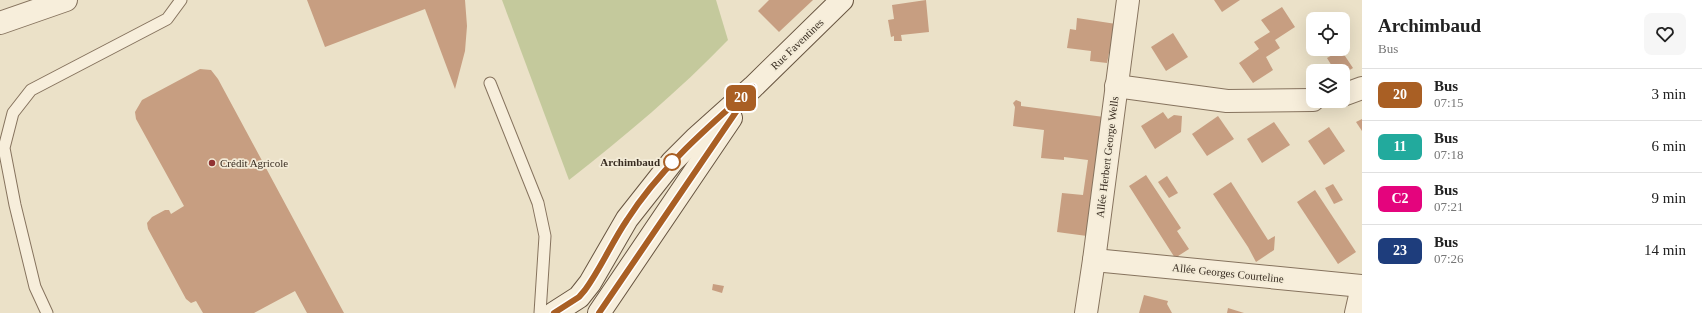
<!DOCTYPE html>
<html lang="fr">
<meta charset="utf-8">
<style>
:root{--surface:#fff;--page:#f6f6f6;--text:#222;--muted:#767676;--line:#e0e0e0}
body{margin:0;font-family:"Times New Roman",serif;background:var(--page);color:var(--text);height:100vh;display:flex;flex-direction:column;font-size:15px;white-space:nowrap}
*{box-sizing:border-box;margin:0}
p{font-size:13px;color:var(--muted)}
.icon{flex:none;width:22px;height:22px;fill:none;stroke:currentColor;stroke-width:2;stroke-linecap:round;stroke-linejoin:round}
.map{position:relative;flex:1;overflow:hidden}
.drawer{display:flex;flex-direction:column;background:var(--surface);width:340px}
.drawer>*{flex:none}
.badge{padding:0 8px;border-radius:6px;font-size:14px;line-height:26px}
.buttons{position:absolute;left:1306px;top:12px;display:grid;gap:8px}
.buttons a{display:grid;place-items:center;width:44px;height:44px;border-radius:8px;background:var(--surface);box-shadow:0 4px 16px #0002;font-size:20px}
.map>.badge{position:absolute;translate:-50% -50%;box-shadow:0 0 0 2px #fff}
.round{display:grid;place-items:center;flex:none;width:42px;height:42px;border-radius:8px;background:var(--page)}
.summary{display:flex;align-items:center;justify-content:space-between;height:68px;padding:0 16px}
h1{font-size:19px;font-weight:800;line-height:30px}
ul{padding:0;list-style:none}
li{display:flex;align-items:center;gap:12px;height:52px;padding:0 16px;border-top:1px solid var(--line)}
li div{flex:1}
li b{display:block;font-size:15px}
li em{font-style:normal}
li .badge{min-width:44px;font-weight:700;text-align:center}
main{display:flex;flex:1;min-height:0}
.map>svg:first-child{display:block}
.green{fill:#c4c99c}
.building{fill:#c79e81}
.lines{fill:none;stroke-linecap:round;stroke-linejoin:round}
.service-casing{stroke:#86735e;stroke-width:13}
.minor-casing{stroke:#86735e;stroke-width:24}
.secondary-casing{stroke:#685541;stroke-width:24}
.service{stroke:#f7eedb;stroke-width:11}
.minor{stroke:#f7eedb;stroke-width:22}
.secondary{stroke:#f7eedb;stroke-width:22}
.line-casing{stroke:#fff;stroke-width:9}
.line{stroke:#a95f24;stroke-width:6}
.stop-dot{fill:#fff;stroke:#a95f24;stroke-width:2}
.poi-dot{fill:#913333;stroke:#f3ebd7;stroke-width:1.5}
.labels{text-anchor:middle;stroke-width:3.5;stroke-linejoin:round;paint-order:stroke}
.street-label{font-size:11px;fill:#382c21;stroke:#f3ebd7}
.stop-label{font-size:11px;font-weight:bold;fill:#382c21;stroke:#f3ebd7;text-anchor:end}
.poi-label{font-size:11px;fill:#382c21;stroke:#f3ebd7;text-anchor:start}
</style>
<main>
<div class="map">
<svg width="1362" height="313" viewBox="0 0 1362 313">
<rect width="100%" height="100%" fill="#ebe1c8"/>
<path class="green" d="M502 0H716L728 40C679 91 625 136 569 180Z"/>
<g class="building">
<path d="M307 0H465L467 26 465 51 455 89 425 9 325 47Z"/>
<path d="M769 0H813L779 32 758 11Z"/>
<path d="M926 0 929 32 901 35 902 41H894V36L891 37 888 20 894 19 892 5Z"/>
<path d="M1214 0H1240L1222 12Z"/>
<path d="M1282 7 1295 27 1275 40 1280 48 1266 57 1273 70 1253 83 1239 63 1259 49 1254 42 1270 32 1261 20Z"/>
<path d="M1077 18 1116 24 1113 53H1109L1107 63 1090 61 1091 51 1067 48 1070 29 1076 30Z"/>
<path d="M1173 33 1188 57 1166 71 1151 47Z"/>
<path d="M1341 50 1353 68 1343 74V71H1335L1327 58Z"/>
<path d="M200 69 211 70 218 79 344 313H307L295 291 254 313H203L196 301 191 303 186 299 148 229 147 223 152 217 165 210H169L171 214 184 206 136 119 135 112 142 100Z"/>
<path d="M1016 100 1021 102V106L1104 117 1087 236 1057 232 1062 193 1083 195 1088 160 1064 157V160L1041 158 1044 130 1013 126 1015 107 1013 103Z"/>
<path d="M1163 112 1168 119 1174 115 1182 116 1181 132 1155 149 1141 126Z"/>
<path d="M1218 116 1234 139 1207 156 1192 134Z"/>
<path d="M1362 119V131L1356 122Z"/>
<path d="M1274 122 1290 145 1262 163 1247 139Z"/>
<path d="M1329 127 1345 151 1324 165 1308 141Z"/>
<path d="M1146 175 1181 228 1177 231 1189 249 1175 258 1129 186Z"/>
<path d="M1167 176 1178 193 1169 198 1158 182Z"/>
<path d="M1231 182 1268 240 1275 236 1274 250 1256 262 1248 247 1213 194Z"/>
<path d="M1333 184 1343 200 1334 204 1325 188Z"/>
<path d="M1315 190 1356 252 1338 264 1297 202Z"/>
<path d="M713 284 724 286 722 293 712 290Z"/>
<path d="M1144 295 1168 301 1167 304 1172 313H1139Z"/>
<path d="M1228 308 1244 313H1227Z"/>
</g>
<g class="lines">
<g class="service-casing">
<g id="service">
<path d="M490 83 538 203 545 236 540 313"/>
<path d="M47 313 35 287 15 205 4 148 13 113 31 90 167 19 181 0"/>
</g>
</g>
<g class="minor-casing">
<g id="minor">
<path d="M0 23 66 0"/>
<path d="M1116 86 1227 101 1313 100"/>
<path d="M1343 95 1362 88"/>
<path d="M1094 260 1362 286"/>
<path d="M1086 313 1094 260 1128 0"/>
<path d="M1356 313 1362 287"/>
</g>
</g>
<g class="secondary-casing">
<g id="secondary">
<path d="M554 313 579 297 590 283 627 219 672 162 695 139 753 87 842 0"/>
<path d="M599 313 731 118"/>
</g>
</g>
<use href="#service" class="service"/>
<use href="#minor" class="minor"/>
<use href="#secondary" class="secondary"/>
</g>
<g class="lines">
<g class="line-casing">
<path id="line" d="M554 313 579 297 585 290C601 268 612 242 627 220 660 168 707 128 753 87L599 313"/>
</g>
<use href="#line" class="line"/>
</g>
<circle class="stop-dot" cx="672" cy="162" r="8"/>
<circle class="poi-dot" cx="212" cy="163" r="4"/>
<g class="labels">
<g class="street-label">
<text transform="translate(797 44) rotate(-44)" y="4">Rue Faventines</text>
<text transform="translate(1107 157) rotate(-83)" y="4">Allée Herbert George Wells</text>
<text transform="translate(1228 273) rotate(6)" y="4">Allée Georges Courteline</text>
</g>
<g class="stop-label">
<text x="660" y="166">Archimbaud</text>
</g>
<g class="poi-label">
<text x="220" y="167">Crédit Agricole</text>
</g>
</g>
</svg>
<div class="buttons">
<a><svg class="icon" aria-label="locate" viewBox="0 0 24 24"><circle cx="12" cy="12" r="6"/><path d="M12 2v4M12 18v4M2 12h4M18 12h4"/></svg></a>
<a><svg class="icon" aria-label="layers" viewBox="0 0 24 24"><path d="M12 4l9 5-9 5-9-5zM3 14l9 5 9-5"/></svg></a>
</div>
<b class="badge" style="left:741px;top:98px;background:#a95f24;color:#fff">20</b>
</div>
<section class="drawer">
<div class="summary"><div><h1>Archimbaud</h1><p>Bus</p></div><a class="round"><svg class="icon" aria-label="heart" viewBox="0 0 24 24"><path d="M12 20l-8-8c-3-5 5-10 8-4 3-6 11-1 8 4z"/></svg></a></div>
<ul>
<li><span class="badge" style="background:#a95f24;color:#fff">20</span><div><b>Bus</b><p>07:15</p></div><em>3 min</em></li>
<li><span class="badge" style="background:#22aa9d;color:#fff">11</span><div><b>Bus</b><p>07:18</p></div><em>6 min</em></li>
<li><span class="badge" style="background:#e4047d;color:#fff">C2</span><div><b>Bus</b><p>07:21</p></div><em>9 min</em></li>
<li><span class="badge" style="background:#1e3d7c;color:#fff">23</span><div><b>Bus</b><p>07:26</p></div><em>14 min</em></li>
</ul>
</section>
</main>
